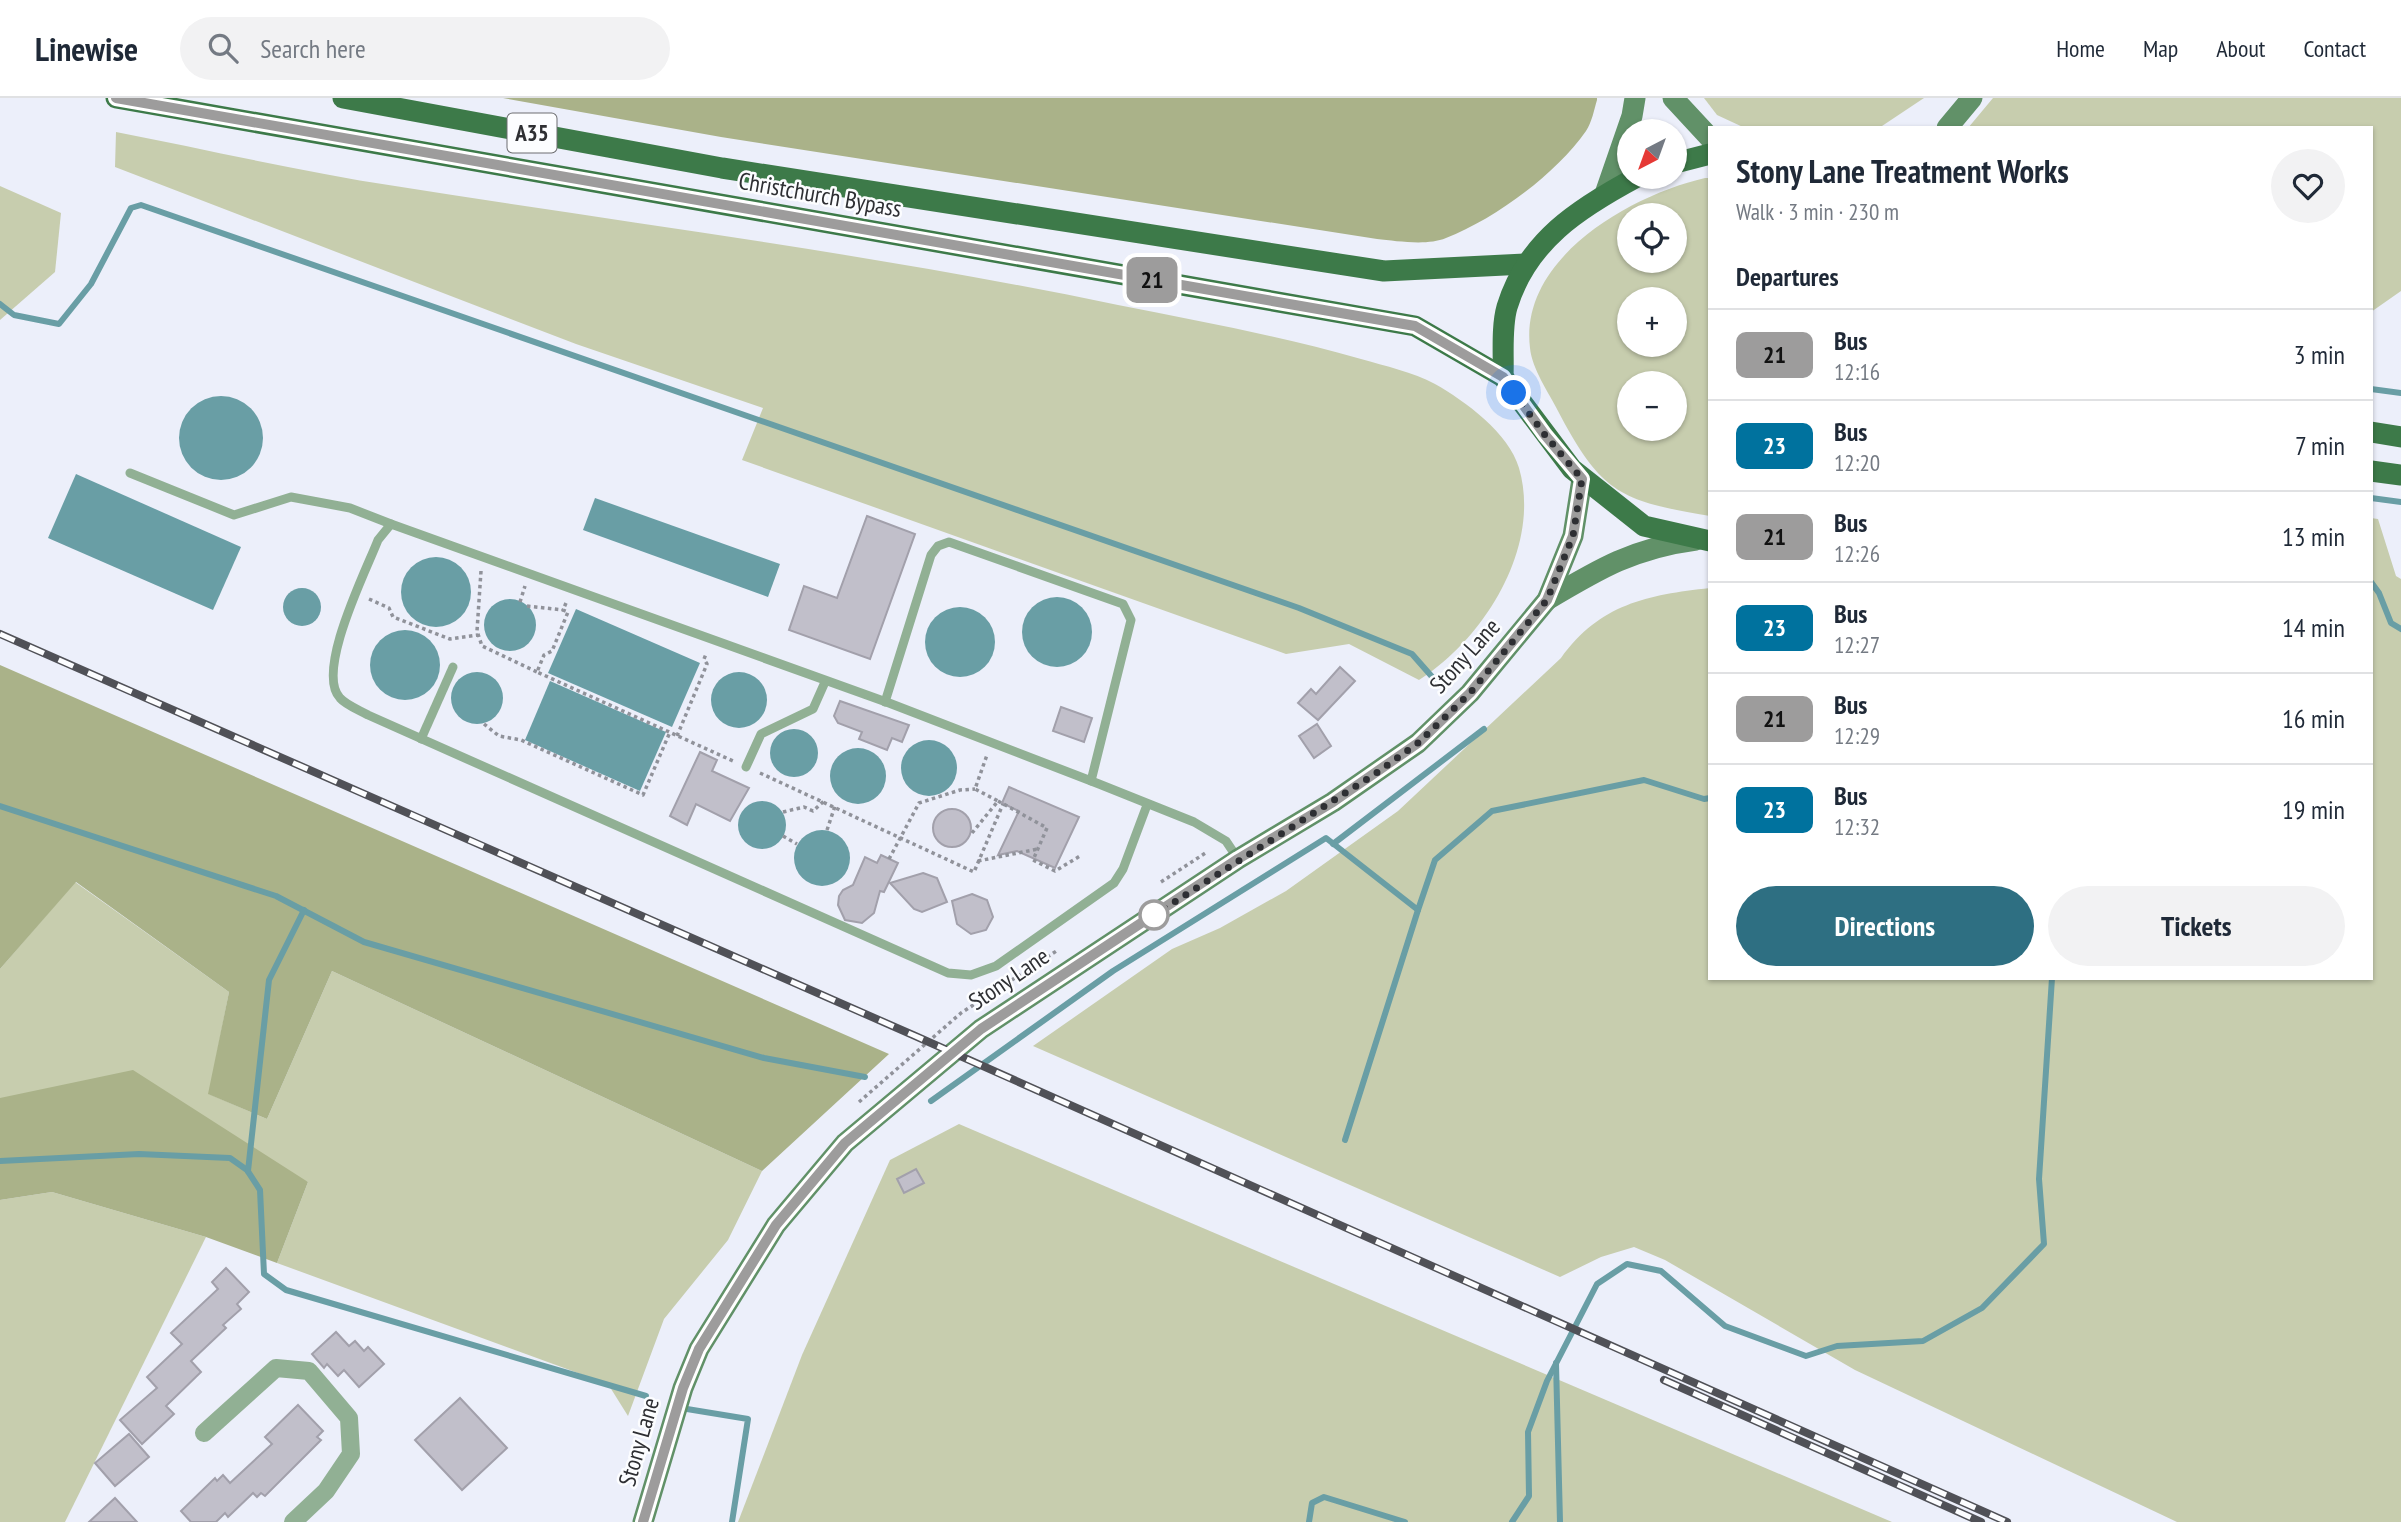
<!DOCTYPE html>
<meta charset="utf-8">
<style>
:root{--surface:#fff;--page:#f2f2f3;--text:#1f2937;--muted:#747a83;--line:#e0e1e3;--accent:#2e6f82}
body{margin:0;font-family:"PT Sans Narrow",sans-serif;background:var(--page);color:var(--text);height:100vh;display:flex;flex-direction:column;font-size:26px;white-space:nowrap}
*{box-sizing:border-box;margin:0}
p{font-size:23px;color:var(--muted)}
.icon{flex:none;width:38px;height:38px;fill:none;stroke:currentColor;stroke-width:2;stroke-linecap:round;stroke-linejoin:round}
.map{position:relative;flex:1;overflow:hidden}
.details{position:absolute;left:1708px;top:28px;width:665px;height:854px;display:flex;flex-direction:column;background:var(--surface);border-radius:0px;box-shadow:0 2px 5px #0004}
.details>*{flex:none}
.badge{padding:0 14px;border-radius:10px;font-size:24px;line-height:46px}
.needle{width:46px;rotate:221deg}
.tools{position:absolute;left:1617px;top:21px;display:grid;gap:14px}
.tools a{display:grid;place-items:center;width:70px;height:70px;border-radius:50%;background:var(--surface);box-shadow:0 2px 5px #0004;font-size:35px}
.you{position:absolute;width:35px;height:35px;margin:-18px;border:5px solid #fff;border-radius:50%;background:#1a73e8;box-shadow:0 0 0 10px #1a73e833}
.map>.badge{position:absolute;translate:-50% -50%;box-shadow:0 0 0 4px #fff}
h2{padding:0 28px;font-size:26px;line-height:63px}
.round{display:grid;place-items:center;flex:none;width:74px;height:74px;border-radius:37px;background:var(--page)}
.summary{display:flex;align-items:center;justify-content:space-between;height:119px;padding:0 28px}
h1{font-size:33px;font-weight:800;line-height:52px}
.cta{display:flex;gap:14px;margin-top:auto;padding:14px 28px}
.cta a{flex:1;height:80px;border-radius:42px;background:var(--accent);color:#fff;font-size:28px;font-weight:800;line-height:80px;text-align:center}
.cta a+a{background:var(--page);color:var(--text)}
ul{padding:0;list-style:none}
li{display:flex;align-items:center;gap:21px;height:91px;padding:0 28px;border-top:2px solid var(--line)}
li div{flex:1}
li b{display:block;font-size:26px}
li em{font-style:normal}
li .badge{min-width:77px;font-weight:700;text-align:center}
header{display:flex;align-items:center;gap:42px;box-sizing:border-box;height:98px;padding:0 35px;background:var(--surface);border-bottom:2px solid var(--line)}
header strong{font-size:33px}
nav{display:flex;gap:38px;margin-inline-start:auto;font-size:24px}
.search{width:490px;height:63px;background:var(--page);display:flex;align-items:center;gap:18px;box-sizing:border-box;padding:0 24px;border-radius:38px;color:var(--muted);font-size:26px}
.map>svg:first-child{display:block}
.green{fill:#c7cdae;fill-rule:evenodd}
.forest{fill:#aab289}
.water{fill:#699ea5}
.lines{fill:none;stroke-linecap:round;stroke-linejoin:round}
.stream{stroke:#699ea5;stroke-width:6}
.building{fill:#c1bfca;stroke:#a2a0ab;stroke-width:2}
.path{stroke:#90929a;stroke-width:3.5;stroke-dasharray:3.5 3.5;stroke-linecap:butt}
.lane{stroke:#91b094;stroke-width:9}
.street{stroke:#91b094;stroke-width:18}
.secondary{stroke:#619168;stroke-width:21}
.primary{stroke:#3d7a49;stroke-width:21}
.rail-casing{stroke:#505157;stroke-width:8}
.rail{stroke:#fcfdff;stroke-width:5;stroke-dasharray:16;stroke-linecap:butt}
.line-casing{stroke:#fff;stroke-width:16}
.line{stroke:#9d9c9c;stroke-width:10}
.walk{stroke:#2e2f33;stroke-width:7;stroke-dasharray:0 12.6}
.stop-dot{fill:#fff;stroke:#9d9c9c;stroke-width:3.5}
.labels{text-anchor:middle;stroke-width:5;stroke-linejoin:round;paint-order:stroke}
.shield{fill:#fcfdff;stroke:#6c6d70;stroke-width:2}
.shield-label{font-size:23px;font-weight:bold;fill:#2e2f33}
.street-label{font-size:24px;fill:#2e2f33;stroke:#fcfdff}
</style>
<header>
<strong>Linewise</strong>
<div class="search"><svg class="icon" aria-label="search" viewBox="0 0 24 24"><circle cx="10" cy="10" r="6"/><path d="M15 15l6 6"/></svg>Search here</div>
<nav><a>Home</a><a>Map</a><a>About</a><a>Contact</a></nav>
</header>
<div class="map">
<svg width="2401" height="1424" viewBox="0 0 2401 1424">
<rect width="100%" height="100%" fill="#eceffa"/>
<g class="green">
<path d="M1704 0H1924L1879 30H1745L1717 17Z"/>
<path d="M1993 0H2401V193L2371 214V30H1968Z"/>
<path d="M116 34C209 52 302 74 395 88 636 126 879 157 1118 207 1199 223 1281 238 1361 261 1385 268 1413 274 1435 286 1465 303 1509 335 1519 370 1542 449 1484 541 1419 582L1349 546 1286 556 742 362 763 310 576 246 115 69Z"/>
<path d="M1705 80H1710V418C1620 403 1601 395 1558 313 1549 295 1532 271 1530 250 1519 160 1631 97 1705 80ZM1629 117H1675V163H1629ZM1629 201H1675V247H1629ZM1629 285H1675V331H1629Z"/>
<path d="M0 88 61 115 55 174 0 222Z"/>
<path d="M2371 420 2378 421 2396 478 2401 481V1424H2177L1855 1272 1665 1162 1634 1149 1601 1159 1560 1179 1033 948 1172 851 1220 830 1286 793 1398 713 1561 560C1600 506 1647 497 1710 490V880H2371Z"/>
<path d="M75 784 229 894 209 996 267 1021 332 873 762 1073 728 1142 664 1221 628 1318 608 1286 277 1165 308 1084 0 1000V871Z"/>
<path d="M959 1026 1892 1424H738L802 1257 890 1062Z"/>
<path d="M52 1094 206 1139 65 1424H0V1102Z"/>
</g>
<g class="forest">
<path d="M503 0H1597V2C1594 12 1592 24 1586 33 1556 76 1495 121 1446 140 1427 148 1397 143 1377 141L721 39Z"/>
<path d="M0 567 889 956 762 1073 332 873 267 1021 208 996 229 894 76 784 0 871Z"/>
<path d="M133 972 308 1084 277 1165 206 1139 52 1094 0 1102V1000Z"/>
</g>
<g class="water">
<circle cx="221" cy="340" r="42"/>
<path d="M76 376 241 449 213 512 48 440Z"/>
<path d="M595 400 780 466 768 499 583 432Z"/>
<circle cx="436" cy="494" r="35"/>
<circle cx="302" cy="509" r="19"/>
<circle cx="1057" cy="534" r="35"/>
<circle cx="510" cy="527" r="26"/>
<circle cx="960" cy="544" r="35"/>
<path d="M576 511 700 565 672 629 548 575Z"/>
<circle cx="405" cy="567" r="35"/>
<circle cx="477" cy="600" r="26"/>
<circle cx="739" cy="602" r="28"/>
<path d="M550 583 666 634 640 693 525 642Z"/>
<circle cx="794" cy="655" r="24"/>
<circle cx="929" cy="670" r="28"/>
<circle cx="858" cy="678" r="28"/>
<circle cx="762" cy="727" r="24"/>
<circle cx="822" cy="760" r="28"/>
</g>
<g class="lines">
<g class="stream">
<path d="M0 206 14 217 59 226 91 186 131 110 141 107 1299 510 1412 556 1434 581"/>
<path d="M2371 291 2401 295"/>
<path d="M2371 400 2401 404"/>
<path d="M2371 484 2379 495 2391 525 2401 531"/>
<path d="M0 708 276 798 364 844 764 960 865 979"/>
<path d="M1333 746 1484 631"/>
<path d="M931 1003 1113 873 1326 740 1418 812 1435 762 1492 713 1644 682 1704 701 1710 700"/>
<path d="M1345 1042 1418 812"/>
<path d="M0 1063 139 1056 230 1060 247 1072 260 1092 264 1176 286 1192 646 1298"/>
<path d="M248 1073 269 882 304 812"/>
<path d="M1556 1265 1560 1424"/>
<path d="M687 1311 748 1321 732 1424"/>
<path d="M1309 1424 1312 1405 1324 1399 1405 1424"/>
<path d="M1512 1424 1529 1398 1528 1334 1547 1283 1597 1186 1627 1166 1661 1173 1725 1228 1806 1258 1837 1248 1923 1243 1982 1210 2044 1146 2039 1081 2052 880"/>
</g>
</g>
<g class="building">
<path d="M867 418 915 436 870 561 789 532 804 488 837 500Z"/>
<path d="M1340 569 1355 583 1318 622 1298 605 1311 591 1316 596Z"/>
<path d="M840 603 909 627 902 644 892 640 887 652 859 641 862 634 838 625 834 618Z"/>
<path d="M1061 609 1092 620 1084 644 1053 633Z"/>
<path d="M1317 626 1331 648 1314 660 1299 638Z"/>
<path d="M700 654 717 662 712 673 749 690 730 723 696 706 687 727 670 718Z"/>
<path d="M1009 689 1079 719 1055 770 1017 753 998 757 1019 713 1002 705Z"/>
<circle cx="952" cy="730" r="19"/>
<path d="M881 757 898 765 884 794 880 793 874 815 862 825 845 822 838 807 839 798 843 792 853 787 865 759 877 765Z"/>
<path d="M923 775 937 780 947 804 922 814 914 811 890 785Z"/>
<path d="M972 796 987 802 993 819 986 832 971 836 957 826 952 803Z"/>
<path d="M916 1071 924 1085 904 1095 897 1081Z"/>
<path d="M226 1170 249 1194 237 1206 241 1211 223 1227 226 1230 191 1263 201 1274 166 1308 174 1316 142 1346 120 1322 157 1290 147 1279 182 1246 171 1235 218 1191 212 1184Z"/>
<path d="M336 1234 349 1248 355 1243 364 1253 368 1249 384 1266 359 1289 344 1272 338 1278 327 1266 324 1270 312 1256Z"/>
<path d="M460 1300 507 1350 462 1392 415 1342Z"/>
<path d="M298 1307 323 1333 317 1339 321 1342 265 1398 261 1395 257 1399 253 1395 228 1419 225 1415 216 1424H191L181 1413 215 1380 217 1383 223 1377 230 1385 272 1346 265 1339Z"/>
<path d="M129 1336 149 1359 115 1388 95 1365Z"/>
<path d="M115 1400 137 1424H89Z"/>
</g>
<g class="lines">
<g class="path">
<path d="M481 473 477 533 482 548 537 574"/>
<path d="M369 501 389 510 393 519 450 541 478 537"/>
<path d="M520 504 525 488"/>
<path d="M566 505 563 512 568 514 552 553 544 557 537 574 733 663"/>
<path d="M527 508 563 512"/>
<path d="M484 626 499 638 521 642 643 697 670 634"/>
<path d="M677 638 707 566 704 561 706 556"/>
<path d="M760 675 974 774 1003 706"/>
<path d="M998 703 1047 730 1033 762 1055 773 1080 758"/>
<path d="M783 714 804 709 813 713 824 703"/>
<path d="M827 732 835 708"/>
<path d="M972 735 998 703 975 691 987 657"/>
<path d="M783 738 797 746"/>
<path d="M889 761 919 705 960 692 975 691"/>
<path d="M978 763 1038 751"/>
<path d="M1161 784 1207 754"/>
<path d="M859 1004 961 915 1058 852"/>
</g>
<g class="lane">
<path d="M130 375 234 417 291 399 350 410 391 426"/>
<path d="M885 604 931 457 938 448 949 444 1123 506 1131 522 1091 683"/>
<path d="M421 641 453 569"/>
<path d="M746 669 761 636 813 611 825 584"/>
<path d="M1147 707 1123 771 1114 785 996 868 971 877 948 875 368 617C359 612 346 607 340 600 315 574 366 473 378 442L391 426 889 605 1099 686 1194 724 1226 743 1238 761"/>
</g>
<path class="street" d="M204 1335 276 1270 309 1273 349 1320 351 1356 326 1393 293 1424"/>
<g class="secondary">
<path d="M1673 0 1710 40"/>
<path d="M1947 30 1972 0"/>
<path d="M1605 96 1632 18 1635 0"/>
<path d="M1547 502C1599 471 1634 450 1696 442"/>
<path d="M643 1424 683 1290 699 1251 776 1127 845 1045 981 931 1238 761 1333 704 1418 645 1470 595 1547 502 1573 438 1582 381"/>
</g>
<g class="primary">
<path d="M116 0 1415 228 1503 279 1572 371 1644 428 1710 443"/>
<path d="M343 0 722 70 1384 173 1525 166"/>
<path d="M1675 65 1710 56"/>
<path d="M1503 279C1504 258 1501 230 1507 209 1527 143 1579 110 1637 79"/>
<path d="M2371 334 2401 339"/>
<path d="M2371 373 2401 377"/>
</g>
<g class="rail-casing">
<g id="rail">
<path d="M0 536 913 937 2007 1424"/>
<path d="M1664 1282 1981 1424"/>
</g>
</g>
<use href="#rail" class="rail"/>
</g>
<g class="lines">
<g class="line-casing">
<path id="line" d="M116 0 1415 228 1503 279 1545 337 1582 381 1573 438 1547 502 1470 595 1418 645 1333 704 1238 761 981 931 845 1045 776 1127 699 1251 683 1290 643 1424"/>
</g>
<use href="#line" class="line"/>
<path class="walk" d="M1154 817 1375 676 1418 645 1470 595 1547 502 1573 438 1582 381 1545 337 1514 295"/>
</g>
<circle class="stop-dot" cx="1154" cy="817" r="14"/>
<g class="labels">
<rect class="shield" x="507.5" y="15.5" width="49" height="39" rx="5"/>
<g class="shield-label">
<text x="532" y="43">A35</text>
</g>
<g class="street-label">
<text transform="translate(820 97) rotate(10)" y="8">Christchurch Bypass</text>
<text transform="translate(1465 558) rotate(-48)" y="8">Stony Lane</text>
<text transform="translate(1009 881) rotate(-34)" y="8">Stony Lane</text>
<text transform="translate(639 1344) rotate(-74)" y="8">Stony Lane</text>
</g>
</g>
</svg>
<div class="tools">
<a><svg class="needle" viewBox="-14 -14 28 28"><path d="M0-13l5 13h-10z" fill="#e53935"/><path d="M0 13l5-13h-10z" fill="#747a83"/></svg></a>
<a><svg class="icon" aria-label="locate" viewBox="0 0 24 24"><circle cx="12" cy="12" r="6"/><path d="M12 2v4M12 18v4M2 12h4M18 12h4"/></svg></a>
<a>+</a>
<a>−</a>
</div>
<div class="you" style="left:1514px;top:295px"></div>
<b class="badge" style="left:1152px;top:182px;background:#9d9c9c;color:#111">21</b>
<section class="details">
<div class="summary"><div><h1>Stony Lane Treatment Works</h1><p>Walk · 3 min · 230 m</p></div><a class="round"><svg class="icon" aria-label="heart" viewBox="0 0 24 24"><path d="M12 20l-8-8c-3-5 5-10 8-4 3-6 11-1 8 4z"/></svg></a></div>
<h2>Departures</h2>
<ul>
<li><span class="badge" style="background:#9d9c9c;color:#111">21</span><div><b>Bus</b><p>12:16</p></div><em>3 min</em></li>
<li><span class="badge" style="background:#00729e;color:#fff">23</span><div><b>Bus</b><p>12:20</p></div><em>7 min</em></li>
<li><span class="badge" style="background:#9d9c9c;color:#111">21</span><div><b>Bus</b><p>12:26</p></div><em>13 min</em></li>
<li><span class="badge" style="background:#00729e;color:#fff">23</span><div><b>Bus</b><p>12:27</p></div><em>14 min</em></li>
<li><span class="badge" style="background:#9d9c9c;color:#111">21</span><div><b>Bus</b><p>12:29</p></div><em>16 min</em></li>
<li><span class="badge" style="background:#00729e;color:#fff">23</span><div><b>Bus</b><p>12:32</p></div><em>19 min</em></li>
</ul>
<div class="cta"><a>Directions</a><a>Tickets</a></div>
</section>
</div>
